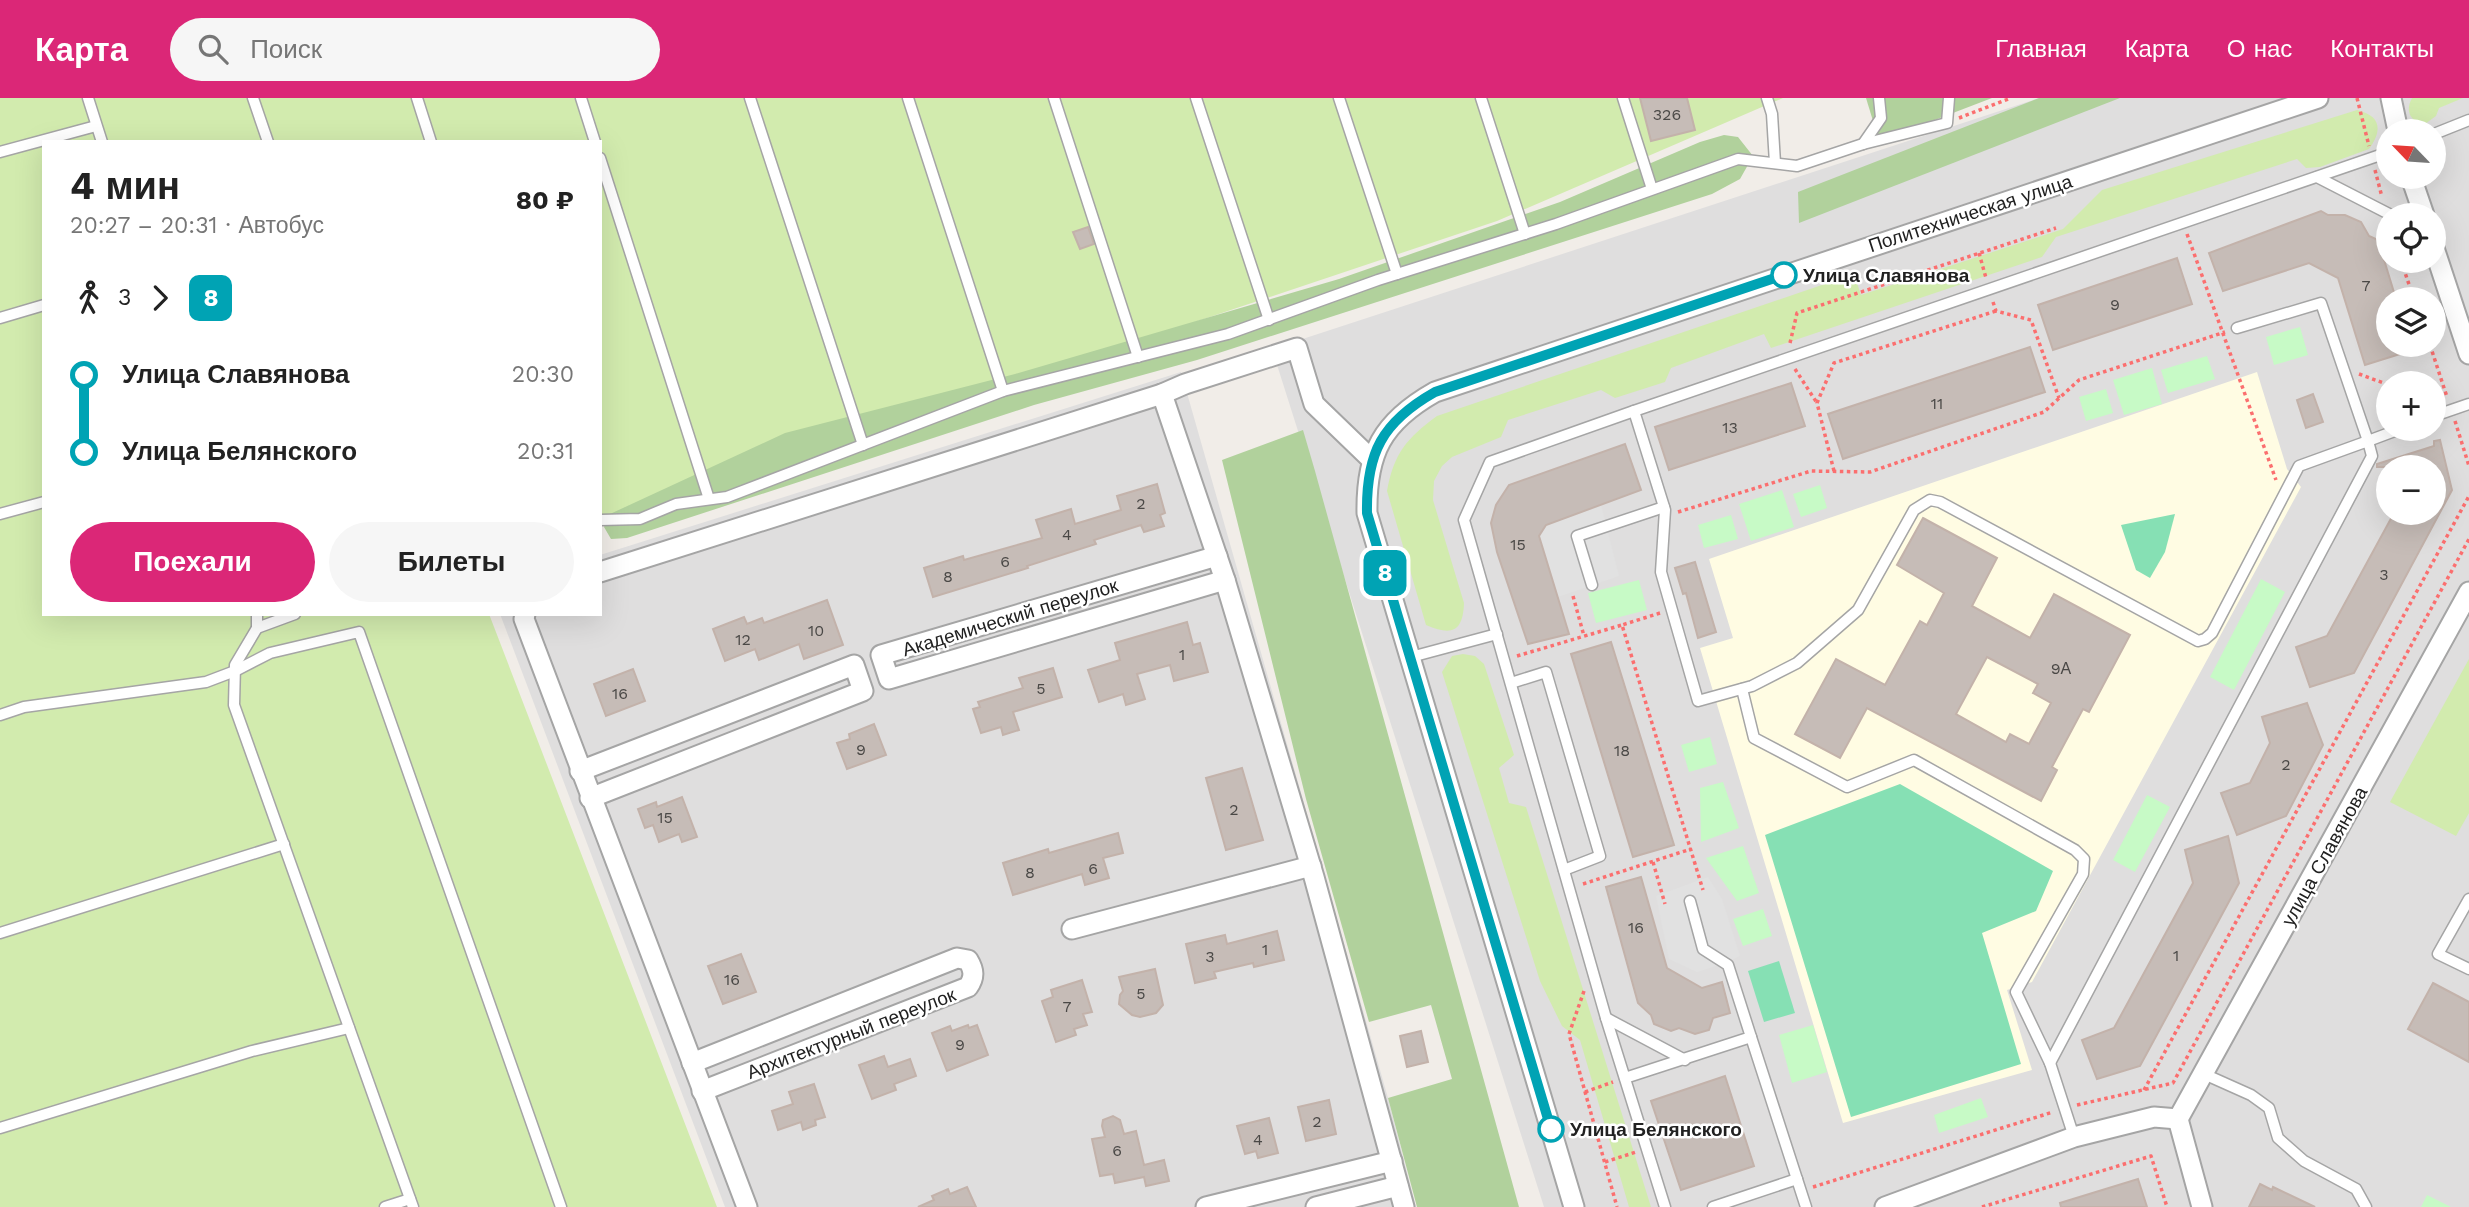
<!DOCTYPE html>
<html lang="ru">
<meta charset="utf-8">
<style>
:root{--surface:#fff;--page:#f6f6f6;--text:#222;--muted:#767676;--accent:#db2777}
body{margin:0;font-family:"Work Sans",sans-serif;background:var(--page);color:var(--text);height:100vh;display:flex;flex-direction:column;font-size:26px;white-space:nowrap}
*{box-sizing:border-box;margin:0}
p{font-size:23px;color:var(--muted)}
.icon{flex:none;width:38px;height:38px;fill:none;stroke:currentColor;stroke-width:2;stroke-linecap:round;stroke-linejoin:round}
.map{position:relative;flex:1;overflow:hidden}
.side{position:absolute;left:42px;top:42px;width:560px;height:476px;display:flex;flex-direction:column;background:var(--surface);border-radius:0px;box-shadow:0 7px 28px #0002}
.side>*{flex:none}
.badge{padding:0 14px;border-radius:10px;font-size:24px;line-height:46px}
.needle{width:46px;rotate:295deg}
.fabs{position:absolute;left:2376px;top:21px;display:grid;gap:14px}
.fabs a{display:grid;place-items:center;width:70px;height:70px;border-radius:50%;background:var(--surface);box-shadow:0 7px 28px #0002;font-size:35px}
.map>.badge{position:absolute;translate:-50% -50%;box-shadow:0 0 0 4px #fff}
.legs{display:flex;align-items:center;gap:10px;height:77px;padding:0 28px;font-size:23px}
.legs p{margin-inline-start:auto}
.head{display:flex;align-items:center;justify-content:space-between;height:119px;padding:0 28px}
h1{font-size:38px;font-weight:700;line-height:52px}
.button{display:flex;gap:14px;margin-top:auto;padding:14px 28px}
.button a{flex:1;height:80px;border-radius:42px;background:var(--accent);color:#fff;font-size:28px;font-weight:700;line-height:80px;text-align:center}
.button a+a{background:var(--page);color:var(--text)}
ul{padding:0 28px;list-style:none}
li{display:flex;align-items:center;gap:24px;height:77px;font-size:26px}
li i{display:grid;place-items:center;width:10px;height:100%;margin:0 9px;background:currentColor}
li i::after{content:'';width:18px;height:18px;margin:-9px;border:5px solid;border-radius:50%;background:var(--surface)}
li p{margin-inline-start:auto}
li:first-child i{background:linear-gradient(#0000 50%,currentColor 0)}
li:last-child i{background:linear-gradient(currentColor 50%,#0000 0)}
header{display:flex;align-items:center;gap:42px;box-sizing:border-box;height:98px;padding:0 35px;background:var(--accent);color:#fff}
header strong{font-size:33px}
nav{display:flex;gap:38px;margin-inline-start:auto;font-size:24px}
.search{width:490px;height:63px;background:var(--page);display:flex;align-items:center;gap:18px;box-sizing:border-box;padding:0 24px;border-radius:38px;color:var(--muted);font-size:26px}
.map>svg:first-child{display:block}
.residential{fill:#dfdede;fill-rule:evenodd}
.education{fill:#fffce3}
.grass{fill:#d2ebae}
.forest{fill:#b1d19c}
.park{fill:#c7fac6}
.pitch{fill:#86e0b4}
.parking{fill:#e1e1e1}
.building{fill:#c6bcb7;stroke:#c3b2aa;stroke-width:2;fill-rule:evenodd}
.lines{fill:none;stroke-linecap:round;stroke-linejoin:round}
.service-casing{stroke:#a5a5a5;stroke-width:13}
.minor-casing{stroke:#a5a5a5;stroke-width:23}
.path{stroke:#fb6f6f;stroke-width:3.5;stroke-dasharray:3.5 3.5;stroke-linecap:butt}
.service{stroke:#fff;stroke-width:10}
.minor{stroke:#fff;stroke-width:19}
.line-1-casing{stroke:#fff;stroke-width:16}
.line-1{stroke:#00a3b4;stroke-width:10}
.stop-1-dot{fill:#fff;stroke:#00a3b4;stroke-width:3.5}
.labels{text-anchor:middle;stroke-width:5;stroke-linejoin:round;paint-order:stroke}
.number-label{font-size:16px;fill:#4a4846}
.street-label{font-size:19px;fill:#212121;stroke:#fff}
.stop-label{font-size:19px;font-weight:bold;fill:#212121;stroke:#fff;text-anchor:start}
</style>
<header>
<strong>Карта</strong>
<div class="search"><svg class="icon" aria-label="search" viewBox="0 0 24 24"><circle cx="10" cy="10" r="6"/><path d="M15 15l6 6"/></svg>Поиск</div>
<nav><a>Главная</a><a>Карта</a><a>О нас</a><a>Контакты</a></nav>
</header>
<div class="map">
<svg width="2469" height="1109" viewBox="0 0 2469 1109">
<rect width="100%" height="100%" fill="#f1ede8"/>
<g class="residential">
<path d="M2039 0H2469V1109H1544L1272 251ZM2389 33H2434V79H2389ZM2389 117H2434V163H2389ZM2389 201H2434V247H2389ZM2389 285H2434V331H2389ZM2389 369H2434V415H2389Z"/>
<path d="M1181 274 1388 1000 1416 1109H725L500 516H600V457Z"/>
</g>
<path class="education" d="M2257 274 2287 371 2301 389 2032 884 2007 892 2032 972 1843 1025 1700 550 1733 540 1709 461Z"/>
<g class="grass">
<path d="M0 0H1783L1497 123 600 423V44H44V516H489L717 1109H0Z"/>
<path d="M2412 0H2463L2439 10 2436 18 2425 26C2410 24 2405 13 2412 0Z"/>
<path d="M2357 12C2382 18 2382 33 2369 51L2320 69 2306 70 2297 61 2056 139 2042 159 1771 250 1764 236 1671 270 1665 284 1615 300 1601 292 1508 322 1501 339 1452 359 1442 368 1434 383 1433 402 1464 505C1463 534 1452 538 1426 527L1387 393C1394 355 1407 340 1437 318L1854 176 1861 197 2063 131 2102 92Z"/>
<path d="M1463 556 1475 558 1484 566 1514 657 1499 670 1509 705 1526 709 1651 1109H1629L1580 942 1562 928 1540 883 1442 574 1452 558Z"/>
<path d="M2469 561V715L2456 738 2390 704Z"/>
</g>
<g class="forest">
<path d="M1866 0H1992L1893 38 1877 36Z"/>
<path d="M2039 0H2120L1799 125 1798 94Z"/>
<path d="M1724 37 1738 39 1753 58 1740 81 1712 96 1197 262 1034 307 627 440 611 441 604 429 610 416 785 335 1015 276 1339 181 1560 104 1700 44Z"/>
<path d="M1303 332 1315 373 1519 1109H1417L1388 1000 1452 981 1431 907 1369 924 1306 701 1222 362Z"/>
</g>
<g class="park">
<path d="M2300 229 2308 257 2274 267 2266 239Z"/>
<path d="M2207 258 2215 281 2168 295 2161 272Z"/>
<path d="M2152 270 2162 306 2124 317 2113 282Z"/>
<path d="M2106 291 2113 315 2086 323 2079 299Z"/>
<path d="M1820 387 1827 410 1801 419 1793 396Z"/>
<path d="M1782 392 1794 429 1751 443 1739 406Z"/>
<path d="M1731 417 1738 441 1704 450 1698 427Z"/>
<path d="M2261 481 2285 494 2234 592 2210 579Z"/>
<path d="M1639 482 1647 512 1596 525 1588 495Z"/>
<path d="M1710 639 1717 666 1689 674 1681 647Z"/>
<path d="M1723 684 1739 730 1701 744 1700 690Z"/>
<path d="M2147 697 2170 709 2135 774 2113 762Z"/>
<path d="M1743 748 1759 795 1737 803 1706 760Z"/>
<path d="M1763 811 1772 838 1743 848 1733 821Z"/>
<path d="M1813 927 1827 974 1792 985 1779 937Z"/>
<path d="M1981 1000 1988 1019 1939 1035 1934 1017Z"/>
<path d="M2427 1097 2451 1109H2421Z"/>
</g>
<g class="pitch">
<path d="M2175 416 2165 454 2150 480 2136 472 2121 427Z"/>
<path d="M1900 686 2053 773 2036 813 1982 835 2021 966 1851 1019 1765 737Z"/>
<path d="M1779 863 1795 915 1764 924 1748 873Z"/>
</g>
<g class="parking">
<path d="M1601 407 1619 478 1558 499 1539 438 1546 427Z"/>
<path d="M1708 779 1722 801 1740 858 1730 863 1697 874 1669 861 1656 798Z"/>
</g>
<g class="building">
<path d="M1640 0H1687L1695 32 1651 43Z"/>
<path d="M2321 113 2328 117H2345L2361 124 2369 138 2378 142 2396 201H2389V247H2418L2419 250 2365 267 2338 180 2309 165 2223 193 2209 155Z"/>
<path d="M1088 129 1094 146 1080 151 1073 134Z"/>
<path d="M2177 160 2192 206 2053 252 2038 207Z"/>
<path d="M2030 249 2045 294 1843 361 1828 316Z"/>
<path d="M1791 285 1805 328 1669 372 1655 329Z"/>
<path d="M2313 296 2323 324 2306 330 2297 302Z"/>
<path d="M2440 342 2452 392 2354 575 2310 589 2296 549 2327 538 2394 415H2434V369H2377V366L2434 348V343Z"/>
<path d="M1625 346 1641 392 1546 427 1539 438 1569 536 1528 546 1497 454 1491 425 1496 407 1509 387Z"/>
<path d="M1157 386 1165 415 1160 417 1164 428 1144 434 1141 427 1094 442 1096 446 1027 468 1028 470 933 499 924 470 963 458 964 462 1042 440 1036 422 1071 411 1075 426 1121 412 1117 398Z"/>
<path d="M1923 420 1997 460 1972 508 2030 540 2054 496 2130 537 2089 614 2083 611 2052 669 2057 672 2041 703 1867 610 1840 660 1795 636 1836 561 1885 587 1920 523 1927 527 1944 495 1897 467ZM1987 559 2038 586 2033 595 2051 605 2029 646 2010 636 2006 644 1956 616Z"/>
<path d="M1695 464 1716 534 1698 540 1686 495 1683 496 1675 470Z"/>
<path d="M827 502 843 547 804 561 799 546 759 562 755 551 725 563 713 531 744 519 747 526 762 520 764 525Z"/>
<path d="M1187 524 1193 547 1200 545 1208 574 1174 583 1170 567 1137 576 1145 601 1126 607 1123 596 1099 604 1088 572 1120 562 1115 545Z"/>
<path d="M1611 544 1674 747 1633 759 1571 556Z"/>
<path d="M1053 570 1062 599 1013 614 1019 632 1003 637 1001 629 981 635 973 611 980 609 978 604 1023 590 1019 580Z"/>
<path d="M633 571 645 603 606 618 594 586Z"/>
<path d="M2307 605 2323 647 2286 718 2237 737 2221 695 2250 685 2270 645 2262 619Z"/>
<path d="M874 626 886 657 847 671 837 645 850 641 849 636Z"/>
<path d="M1242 670 1263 742 1226 752 1206 680Z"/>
<path d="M682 699 697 739 682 744 679 736 659 744 653 727 645 730 638 711 656 704 657 709Z"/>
<path d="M1118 735 1123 755 1103 760 1109 780 1085 787 1082 776 1013 797 1003 765 1048 751 1049 755Z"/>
<path d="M2228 738 2239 785 2140 968 2097 981 2082 942 2114 930 2193 785 2185 752Z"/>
<path d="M1641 779 1667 870 1702 890 1722 884 1730 915 1713 920 1709 932 1695 936 1679 930 1671 933 1654 926 1651 917 1638 905 1606 789Z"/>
<path d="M1277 833 1284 862 1254 869 1253 865 1214 874 1216 880 1195 885 1186 846 1225 837 1227 846Z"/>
<path d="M741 856 756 894 723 906 708 868Z"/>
<path d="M1155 871 1163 907 1156 915 1140 919 1132 917 1119 906 1120 897 1123 893 1119 879Z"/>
<path d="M1082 882 1092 914 1083 916 1087 927 1074 931 1076 937 1056 944 1042 903 1053 899 1051 892Z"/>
<path d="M2433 885 2469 904V964L2408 931Z"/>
<path d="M968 927 969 930 977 927 988 957 947 973 932 935 950 928 952 933Z"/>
<path d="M1421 933 1428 964 1407 969 1400 938Z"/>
<path d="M884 958 888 969 910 961 916 978 894 986 896 992 872 1001 859 967Z"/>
<path d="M1725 978 1754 1068 1681 1092 1651 1003Z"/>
<path d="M814 986 825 1019 815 1022 816 1027 803 1032 801 1024 778 1032 772 1013 793 1006 789 994Z"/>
<path d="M1329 1002 1336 1036 1306 1043 1298 1009Z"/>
<path d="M1113 1018 1120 1022 1124 1036 1136 1033 1144 1067 1164 1062 1169 1083 1146 1088 1144 1079 1115 1085 1113 1076 1100 1078 1092 1041 1105 1039 1102 1028 1103 1022Z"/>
<path d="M1269 1020 1278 1055 1258 1060 1256 1053 1245 1056 1237 1028Z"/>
<path d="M2138 1081 2147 1109H2061L2060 1105Z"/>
<path d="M2260 1086 2272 1092 2273 1089 2315 1109H2249Z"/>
<path d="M967 1089 976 1109H918L934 1102 932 1098 948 1091 950 1096Z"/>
</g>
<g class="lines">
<g class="service-casing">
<g id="service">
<path d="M88 0 102 44"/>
<path d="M253 0 268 44"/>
<path d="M417 0 431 44"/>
<path d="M581 0 595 44"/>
<path d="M750 0 863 347"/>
<path d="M908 0 1003 293"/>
<path d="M1054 0 1138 259"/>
<path d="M1196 0 1269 222"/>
<path d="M1339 0 1397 176"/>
<path d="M1481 0 1525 136"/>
<path d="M1623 0 1652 91"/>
<path d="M1767 0 1772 16 1775 65"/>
<path d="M2434 36 2469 22"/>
<path d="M1863 46 1947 25 1949 0"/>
<path d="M0 54 96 28"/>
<path d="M600 60 709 401"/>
<path d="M2317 79 2391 117"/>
<path d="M0 220 44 207"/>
<path d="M2237 230 2321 205 2368 343 2400 331"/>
<path d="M1634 313 1490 364 1464 422 1606 920 1665 1109"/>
<path d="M2434 318 2469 306"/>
<path d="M0 416 44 404"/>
<path d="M600 422 640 421 676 406 727 399 1003 293 1228 236 1378 182 1556 126 1738 61 1797 68 1863 46 1881 20 1879 0"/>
<path d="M1592 487 1577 438 1664 409"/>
<path d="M257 516V530L235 567 234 607 413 1109"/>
<path d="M257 530 295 516"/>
<path d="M1411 559 1497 536"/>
<path d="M1511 585 1546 574 1600 758 1564 772"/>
<path d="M1742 591 1754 640 1847 689 1914 662 2075 752 2084 761 2083 776 2016 894 2050 965 2074 1039"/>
<path d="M0 617 24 609 206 584 235 573 270 555 359 534 561 1109"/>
<path d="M2469 801 2438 856 2469 871"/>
<path d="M0 835 284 746"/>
<path d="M1606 920 1685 962"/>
<path d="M1751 939 1806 1109"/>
<path d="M2050 965 2372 358 2368 343 2299 368 2212 535 2205 541 2198 543 1940 404 1930 402 1914 412 1858 512 1797 565 1752 588 1698 603 1661 474 1665 412 1634 313 2389 54"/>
<path d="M2204 976 2251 997 2269 1010 2278 1040 2304 1063 2356 1091 2366 1109"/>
<path d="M1625 980 1751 939 1728 867 1703 851 1690 803"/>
<path d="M0 1030 252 953 349 930"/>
<path d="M385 1109 410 1101"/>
<path d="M1713 1109 1797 1081"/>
</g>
</g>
<g class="minor-casing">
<g id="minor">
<path d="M2391 0 2398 33"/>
<path d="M2411 79 2424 117"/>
<path d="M2434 150 2469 256"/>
<path d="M1162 296 1225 482 1314 779 1404 1109"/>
<path d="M1217 458 881 557 889 581 1225 482"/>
<path d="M600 474 1162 296 1185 286 1297 250 1314 306 1372 362"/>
<path d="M525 516 524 521 747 1109"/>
<path d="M580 673 854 567 863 593 590 700"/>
<path d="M1072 831 1311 768"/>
<path d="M692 965 957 860 968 862C974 872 975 879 968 889L702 993"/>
<path d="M2178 1021 2469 494"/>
<path d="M2178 1021 2202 1109"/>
<path d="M1206 1109 1392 1063"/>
<path d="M1316 1109 1398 1088"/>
<path d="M1574 1109 1367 415C1366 355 1382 324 1435 294L2318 0"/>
<path d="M1885 1109 2074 1039 2154 1019 2178 1021"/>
</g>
</g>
<g class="path">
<path d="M2357 0 2369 48"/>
<path d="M1959 20 2011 0"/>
<path d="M2375 72 2382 99"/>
<path d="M2187 136 2276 382"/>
<path d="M1979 155 1986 180"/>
<path d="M2401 163 2414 201"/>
<path d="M1993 204 1996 213 2031 222 2059 300"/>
<path d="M1790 245 1797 215 2056 130"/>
<path d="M2430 247 2447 299"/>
<path d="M1795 271 1817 305"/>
<path d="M2359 276 2389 287"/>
<path d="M2455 323 2469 368"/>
<path d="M1834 373 1817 305 1834 265 1996 213"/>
<path d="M1678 414 1811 373 1870 374 2044 314 2079 282 2225 234"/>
<path d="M1573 498 1584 538"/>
<path d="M1660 515 1622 527 1703 792"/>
<path d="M1517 558 1622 527"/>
<path d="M1653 764 1665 806"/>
<path d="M1583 786 1691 751"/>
<path d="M1584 893 1569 936 1617 1109"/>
<path d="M2144 992 2469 398"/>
<path d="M1585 994 1613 984"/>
<path d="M2077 1007 2173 985 2469 441"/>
<path d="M1605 1064 1636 1054"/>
<path d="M1813 1089 2053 1014"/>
<path d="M1982 1109 2151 1058 2167 1109"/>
</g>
<use href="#service" class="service"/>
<use href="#minor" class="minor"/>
</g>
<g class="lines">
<g class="line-1-casing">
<path id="line-1" d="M1551 1031 1367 415C1366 355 1382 324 1435 294L1784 177"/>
</g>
<use href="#line-1" class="line-1"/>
</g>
<g class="stop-1-dot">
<circle cx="1784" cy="177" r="12"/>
<circle cx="1551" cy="1031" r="12"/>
</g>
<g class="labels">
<g class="number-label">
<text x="1667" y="22">326</text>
<text x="2366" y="193">7</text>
<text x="2115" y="212">9</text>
<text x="1937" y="311">11</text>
<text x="1730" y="335">13</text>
<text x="1141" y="411">2</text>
<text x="1067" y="442">4</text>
<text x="1518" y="452">15</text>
<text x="1005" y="469">6</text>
<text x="2384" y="482">3</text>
<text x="948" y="484">8</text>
<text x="816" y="538">10</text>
<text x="743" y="547">12</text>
<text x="1182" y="562">1</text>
<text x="2061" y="576">9А</text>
<text x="1041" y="596">5</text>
<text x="620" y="601">16</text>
<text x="861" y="657">9</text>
<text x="1622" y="658">18</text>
<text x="2286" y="672">2</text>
<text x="1234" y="717">2</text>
<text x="665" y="725">15</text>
<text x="1093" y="776">6</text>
<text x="1030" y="780">8</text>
<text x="1636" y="835">16</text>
<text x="1265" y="857">1</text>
<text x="2176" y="863">1</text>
<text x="1210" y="864">3</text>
<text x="732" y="887">16</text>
<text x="1141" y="901">5</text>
<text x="1067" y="914">7</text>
<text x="960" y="952">9</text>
<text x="1317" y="1029">2</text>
<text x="1258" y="1047">4</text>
<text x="1117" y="1058">6</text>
</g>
<g class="street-label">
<text transform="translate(1970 115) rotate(-18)" y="7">Политехническая улица</text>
<text transform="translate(1010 519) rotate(-17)" y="7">Академический переулок</text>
<text transform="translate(2324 758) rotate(-61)" y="7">улица Славянова</text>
<text transform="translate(851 935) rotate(-21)" y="7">Архитектурный переулок</text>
</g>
<g class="stop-label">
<text x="1803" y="184">Улица Славянова</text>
<text x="1570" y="1038">Улица Белянского</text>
</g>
</g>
</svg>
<div class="fabs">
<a><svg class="needle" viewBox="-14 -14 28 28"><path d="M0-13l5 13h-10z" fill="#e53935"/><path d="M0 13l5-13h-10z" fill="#767676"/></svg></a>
<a><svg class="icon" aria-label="locate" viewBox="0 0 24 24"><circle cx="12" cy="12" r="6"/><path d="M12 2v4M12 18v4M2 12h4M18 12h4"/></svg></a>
<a><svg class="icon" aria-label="layers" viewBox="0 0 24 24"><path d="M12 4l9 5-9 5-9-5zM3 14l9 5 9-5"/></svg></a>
<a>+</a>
<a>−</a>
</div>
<b class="badge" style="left:1385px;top:475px;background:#00a3b4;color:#fff">8</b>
<section class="side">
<div class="head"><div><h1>4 мин</h1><p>20:27 – 20:31 · Автобус</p></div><b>80 ₽</b></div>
<div class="legs"><svg class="icon" aria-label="walk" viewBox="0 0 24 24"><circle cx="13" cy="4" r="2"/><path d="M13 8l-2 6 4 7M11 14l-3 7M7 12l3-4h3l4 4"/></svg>3<svg class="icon" aria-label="forward" viewBox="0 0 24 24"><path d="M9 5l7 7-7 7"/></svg><b class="badge" style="background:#00a3b4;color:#fff">8</b></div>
<ul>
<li><i style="color:#00a3b4"></i><b>Улица Славянова</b><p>20:30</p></li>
<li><i style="color:#00a3b4"></i><b>Улица Белянского</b><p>20:31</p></li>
</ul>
<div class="button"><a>Поехали</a><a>Билеты</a></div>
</section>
</div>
